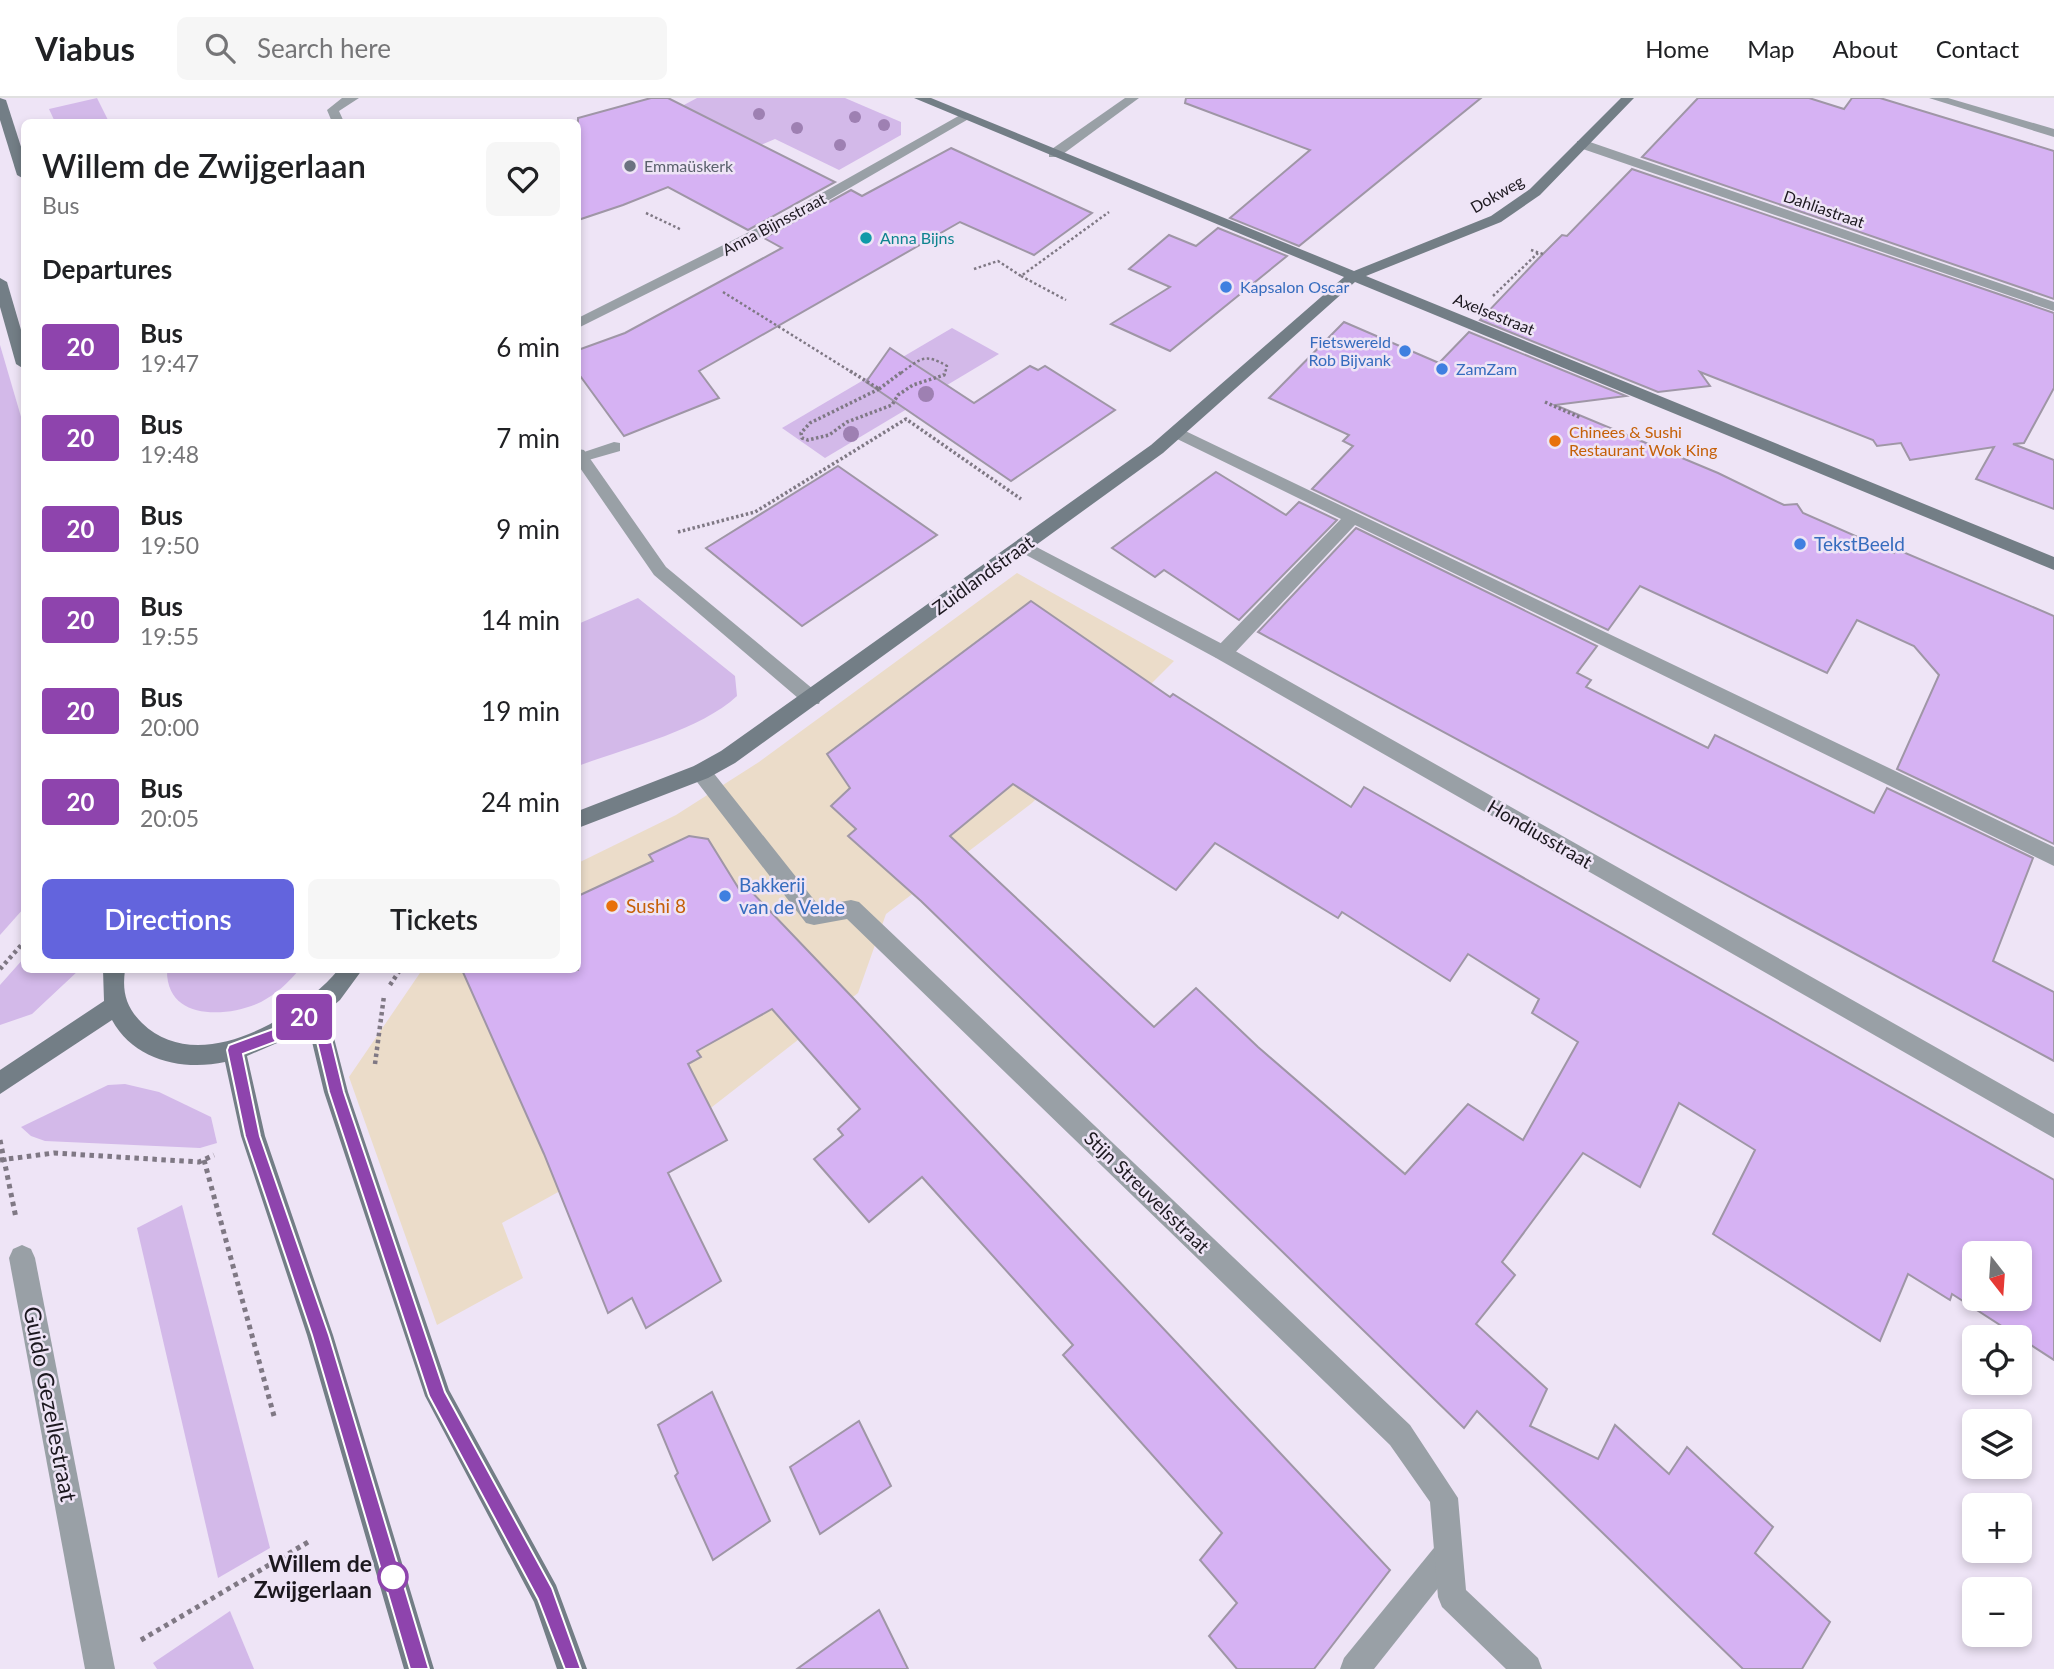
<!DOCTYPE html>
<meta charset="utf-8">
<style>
:root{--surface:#fff;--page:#f6f6f6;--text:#202124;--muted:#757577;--line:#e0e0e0;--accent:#6364dd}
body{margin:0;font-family:Lato,sans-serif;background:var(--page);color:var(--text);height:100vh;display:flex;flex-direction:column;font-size:26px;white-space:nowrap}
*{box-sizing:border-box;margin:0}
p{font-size:23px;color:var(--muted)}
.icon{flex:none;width:38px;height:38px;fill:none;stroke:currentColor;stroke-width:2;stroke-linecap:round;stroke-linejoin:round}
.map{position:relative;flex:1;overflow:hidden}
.details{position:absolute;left:21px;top:21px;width:560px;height:854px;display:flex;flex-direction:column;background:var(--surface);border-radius:10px;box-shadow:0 4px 10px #0003}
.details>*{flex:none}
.badge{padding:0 14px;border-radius:5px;font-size:24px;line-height:46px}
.needle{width:46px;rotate:163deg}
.tools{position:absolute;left:1962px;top:1143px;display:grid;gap:14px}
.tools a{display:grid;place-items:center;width:70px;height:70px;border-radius:10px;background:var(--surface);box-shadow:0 4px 10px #0003;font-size:35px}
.map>.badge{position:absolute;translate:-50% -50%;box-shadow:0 0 0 4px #fff}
h2{padding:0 21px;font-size:26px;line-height:63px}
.round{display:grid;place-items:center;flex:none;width:74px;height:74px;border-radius:10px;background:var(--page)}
.summary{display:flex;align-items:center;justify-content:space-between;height:119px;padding:0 21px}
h1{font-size:33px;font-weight:600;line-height:52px}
.cta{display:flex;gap:14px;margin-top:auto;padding:14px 21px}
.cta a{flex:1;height:80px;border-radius:10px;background:var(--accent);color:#fff;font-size:28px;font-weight:600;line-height:80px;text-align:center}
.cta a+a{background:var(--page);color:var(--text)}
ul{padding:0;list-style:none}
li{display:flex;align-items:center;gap:21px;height:91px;padding:0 21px}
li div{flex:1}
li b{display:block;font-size:26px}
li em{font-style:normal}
li .badge{min-width:77px;font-weight:700;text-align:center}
header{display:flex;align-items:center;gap:42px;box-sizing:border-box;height:98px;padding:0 35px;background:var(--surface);border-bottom:2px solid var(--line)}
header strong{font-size:33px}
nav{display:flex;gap:38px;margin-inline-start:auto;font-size:24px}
.search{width:490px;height:63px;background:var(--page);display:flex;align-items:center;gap:18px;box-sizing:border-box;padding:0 24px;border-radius:10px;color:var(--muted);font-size:26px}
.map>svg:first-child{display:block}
.commercial{fill:#ebdcc9}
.green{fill:#d3b9e9}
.building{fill:#d6b2f3;stroke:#9f96a6;stroke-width:2;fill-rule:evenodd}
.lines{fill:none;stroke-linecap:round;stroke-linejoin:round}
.path-far3{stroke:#7f7884;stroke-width:2.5;stroke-dasharray:2.5 2.5;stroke-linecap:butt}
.path-far2{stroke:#7f7884;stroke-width:3.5;stroke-dasharray:2.5 2.5;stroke-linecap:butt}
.path-far1{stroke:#7f7884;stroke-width:4.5;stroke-dasharray:3.5 3.5;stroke-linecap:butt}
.path{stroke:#7f7884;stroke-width:5;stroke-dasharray:4.5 4.5;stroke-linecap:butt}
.lane{fill:#99a0a6;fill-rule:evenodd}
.street{fill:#99a0a6;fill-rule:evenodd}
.secondary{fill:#737e86;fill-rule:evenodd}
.tree{fill:#9e80b2}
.line{fill:#8e44ad;stroke:#fff;stroke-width:2}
.worship-dot{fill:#6b7280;stroke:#eee4f6;stroke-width:2.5}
.culture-dot{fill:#0f9aa8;stroke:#eee4f6;stroke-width:2.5}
.shop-dot{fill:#3f7fe0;stroke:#eee4f6;stroke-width:2.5}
.food-dot{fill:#e8710a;stroke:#eee4f6;stroke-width:2.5}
.stop-dot{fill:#fff;stroke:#8e44ad;stroke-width:3.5}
.labels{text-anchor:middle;stroke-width:5;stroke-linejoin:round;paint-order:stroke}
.far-worship-label{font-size:16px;fill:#5b616d;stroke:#eee4f6;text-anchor:start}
.far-street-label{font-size:16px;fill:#1c181f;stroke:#eee4f6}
.far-culture-label{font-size:16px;fill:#0d838f;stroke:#eee4f6;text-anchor:start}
.far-shop-label{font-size:16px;fill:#366cbe;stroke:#eee4f6;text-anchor:start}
.far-food-label{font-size:16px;fill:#c56008;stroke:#eee4f6;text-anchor:start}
.shop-label{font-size:19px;fill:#366cbe;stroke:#eee4f6;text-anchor:start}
.street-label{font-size:19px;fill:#1c181f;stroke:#eee4f6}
.food-label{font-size:19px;fill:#c56008;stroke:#eee4f6;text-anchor:start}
.near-street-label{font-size:23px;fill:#1c181f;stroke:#eee4f6}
.near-stop-label{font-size:23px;font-weight:bold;fill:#1c181f;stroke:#eee4f6;text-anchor:end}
</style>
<header>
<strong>Viabus</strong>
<div class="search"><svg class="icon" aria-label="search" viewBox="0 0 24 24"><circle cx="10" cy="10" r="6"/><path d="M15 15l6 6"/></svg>Search here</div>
<nav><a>Home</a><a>Map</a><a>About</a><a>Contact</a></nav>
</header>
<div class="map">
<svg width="2054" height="1571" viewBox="0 0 2054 1571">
<rect width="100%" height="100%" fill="#eee4f6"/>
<path class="commercial" d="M1017 475 1174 563 1032 705 886 816 858 895 712 1009 502 1125 523 1180 437 1227 349 979 422 872H578V765L676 717 759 664Z"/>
<g class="green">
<path d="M97 0 109 24H55L49 11Z"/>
<path d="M697 0H845L901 24V37L839 72 775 41 712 68 635 33Z"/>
<path d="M952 230 999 256 825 360 782 330Z"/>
<path d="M0 247 24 329V810L0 837Z"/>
<path d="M638 500 735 578 737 598C699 633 626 650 578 668V526Z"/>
<path d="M24 860V872H79L32 916 0 927V887Z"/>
<path d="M167 872H299C288 885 276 896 261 904 227 920 166 923 167 872Z"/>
<path d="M125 986 159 994 211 1019 217 1045 200 1050 45 1043 31 1038 21 1029 108 987Z"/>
<path d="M182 1107 270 1450 218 1480 137 1130Z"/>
<path d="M230 1513 254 1571H157L153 1565Z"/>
</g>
<g class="building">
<path d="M651 0H668L835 84 748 132 668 89 623 107 578 122V20Z"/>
<path d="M1186 0H1481L1299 148 1230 120 1310 52 1185 5Z"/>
<path d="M1698 0H1809L1844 11 1852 0H1880L2054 53V201L1642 59Z"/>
<path d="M951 50 1092 115 1034 157 960 124 699 273 719 300 624 338 578 275V252L625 235 782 150 764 140 851 92 862 98Z"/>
<path d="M1632 71 2054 215V290L2024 345 2013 346 2054 362V411L1976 381 1994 349 1910 362 1901 345 1877 348 1873 342 1700 274 1710 288 1658 294 1480 222 1538 161 1562 137 1567 138Z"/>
<path d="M1218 130 1287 158 1170 253 1111 226 1170 189 1129 171 1169 137 1196 148Z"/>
<path d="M1344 224 1439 265 1469 234 1626 298 1555 307 1718 375 1784 407 1797 406 1803 415 1894 455 1896 451 2054 518V746L1897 671 1939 577 1914 548 1857 522 1827 575 1640 488 1608 532 1312 391 1353 348 1343 343 1349 337 1269 300Z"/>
<path d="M890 250 974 305 1030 268 1038 272 1045 268 1115 312 1011 383 866 284Z"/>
<path d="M838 368 937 437 802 528 706 450Z"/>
<path d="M1216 374 1286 417 1299 404 1337 422 1239 522 1164 472 1155 479 1112 450Z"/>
<path d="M1356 430 1597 548 1577 575 1591 582 1586 589 1708 650 1715 637 1874 715 1887 690 2033 760 1993 863 2054 894V963L1258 534Z"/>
<path d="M1031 503 1170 599 1173 596 1351 709 1364 689 2054 1082V1262L1952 1196 1950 1202 1908 1176 1880 1243 1713 1136 1755 1052 1679 1005 1640 1089 1583 1055 1502 1164 1515 1177 1476 1226 1547 1291 1530 1328 1598 1361 1615 1327 1669 1376 1687 1349 1773 1429 1755 1455 1830 1524 1802 1571H1743L1477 1313 1464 1330 921 803 848 738 856 731 831 708 850 690 827 656ZM1013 686 1176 792 1215 745 1338 820 1342 814 1450 883 1468 856 1539 901 1532 915 1578 944 1523 1042 1468 1006 1405 1076 1258 949 1196 890 1154 929 950 738ZM1974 1155H2020V1200H1974Z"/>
<path d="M689 738 708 741 739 791 746 788 854 901 1390 1472 1314 1571H1237L1209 1538 1237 1505 1200 1462 1222 1435 1063 1257 1073 1247 922 1079 869 1124 814 1061 843 1037 838 1031 860 1011 772 911 697 953 701 959 688 966 727 1042 668 1075 721 1183 646 1230 632 1200 608 1215 544 1056 462 872H578V798L653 763 649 757Z"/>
<path d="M712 1294 770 1423 713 1462 675 1378 678 1375 658 1327Z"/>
<path d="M859 1323 891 1388 820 1436 790 1369Z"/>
<path d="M879 1512 908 1571H797Z"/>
</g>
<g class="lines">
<g class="path-far3">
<path d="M646 115 682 132"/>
<path d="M1531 152 1543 156"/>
<path d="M974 171 998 163 1021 178 1109 114"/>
<path d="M1021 178 1066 202"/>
<path d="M723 194 853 275"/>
<path d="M1493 198 1538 155"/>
<path d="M901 275C921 260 925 255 947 268L945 275"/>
</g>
<g class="path-far2">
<path d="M850 273 879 291"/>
<path d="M879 291 810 325 801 335 802 340 808 342 829 337 847 324 892 307 898 297 913 287 944 277 945 273"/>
<path d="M879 291 903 273"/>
<path d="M1545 304 1581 320"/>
<path d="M678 434 755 414 906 321 1021 401"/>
</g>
<g class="path-far1">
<path d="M0 871 24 844"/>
<path d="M390 887 400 872"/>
<path d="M375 966 384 898"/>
</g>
<g class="path">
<path d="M0 1042 16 1120"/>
<path d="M0 1062 54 1055 199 1064 214 1057"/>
<path d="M204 1062 274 1318"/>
<path d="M141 1542 310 1443"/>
</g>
<g class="lane">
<path d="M1177 329 2054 749V768L1355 427 1230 560H1216L1214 555 1216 550 1341 421 1171 338 1169 334Z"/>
<path d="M614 344 620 345V353L578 365V356Z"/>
<path d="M1448 1441 1458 1445 1462 1455 1458 1465 1374 1571H1340L1344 1560 1438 1445Z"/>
</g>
<g class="street">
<path d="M342 0H359L339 13 344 24H332L327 12Z"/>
<path d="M1125 0H1139L1059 59H1049V53Z"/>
<path d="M1929 0H1948L2054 31V39Z"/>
<path d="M962 16 972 19 791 124 578 230V220L781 118Z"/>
<path d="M1577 43H1587L2054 204V213L1577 49Z"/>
<path d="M578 351 584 352 666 469 819 596 821 601 819 606H805L654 477 578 367Z"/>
<path d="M1023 442 1230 550 2054 1016V1040L1216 560 1017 452 1014 448Z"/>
<path d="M701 666 708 668 819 808 851 802 859 804 1410 1327 1458 1400 1466 1492 1538 1560 1542 1571H1506L1442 1509 1438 1499 1430 1404 1390 1347 847 821 814 827 806 825 694 680 691 674 694 668Z"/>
<path d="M22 1147 31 1151 35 1160 115 1571H85L9 1160 13 1151Z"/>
</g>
<g class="secondary">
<path d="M0 0 6 2 24 58V81L17 77 0 22Z"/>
<path d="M914 0H931L1354 173 1491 118 1530 91 1621 0H1634L1540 97 1501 124 1366 178 2054 459V472L1355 184 1163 355 735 665 708 680 578 730V713L694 668 721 653 1151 347 1344 179Z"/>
<path d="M0 180 7 184 24 242V271L16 266 0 209Z"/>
<path d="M103 872H125C122 894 126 909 142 925 198 980 298 920 338 872H362L340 902 327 913 348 994 449 1292 556 1487 587 1571H557L534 1504 425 1298 324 994 308 927 284 942 247 958 265 1038 333 1237 434 1571H404L307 1237 241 1038 225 964C184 973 134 963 112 922L0 996V972L104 903Z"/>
</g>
</g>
<g class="tree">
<circle cx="759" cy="16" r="6"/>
<circle cx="855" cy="19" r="6"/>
<circle cx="884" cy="27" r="6"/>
<circle cx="797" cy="30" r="6"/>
<circle cx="840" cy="47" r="6"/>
<circle cx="926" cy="296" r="8"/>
<circle cx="851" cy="336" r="8"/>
</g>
<path class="line" d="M316 905 324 912 344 994 445 1294 552 1490 581 1571H565L538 1501 429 1298 329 994 312 923 283 941 243 956 260 1038 329 1237 429 1571H410L312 1237 245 1038 227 952 229 947 273 931Z"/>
<circle class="worship-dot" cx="630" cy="68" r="7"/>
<circle class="culture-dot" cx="866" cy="140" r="7"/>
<g class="shop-dot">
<circle cx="1226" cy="189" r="7"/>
<circle cx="1405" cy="253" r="7"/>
<circle cx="1442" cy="271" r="7"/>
<circle cx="1800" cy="446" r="7"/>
<circle cx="725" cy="798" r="7"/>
</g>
<g class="food-dot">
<circle cx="1555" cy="343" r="7"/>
<circle cx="612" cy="808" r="7"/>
</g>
<circle class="stop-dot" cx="393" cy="1479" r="14"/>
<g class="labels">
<g class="far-worship-label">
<text x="644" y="74">Emmaüskerk</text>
</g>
<g class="far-street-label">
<text transform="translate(1497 96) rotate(-30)" y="6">Dokweg</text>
<text transform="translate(1824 111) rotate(19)" y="6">Dahliastraat</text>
<text transform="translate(774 126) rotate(-28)" y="6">Anna Bijnsstraat</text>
<text transform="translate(1494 216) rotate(22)" y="6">Axelsestraat</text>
</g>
<g class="far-culture-label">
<text x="880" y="146">Anna Bijns</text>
</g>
<g class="far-shop-label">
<text x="1240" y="195">Kapsalon Oscar</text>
<text x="1391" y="250" text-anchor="end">Fietswereld<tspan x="1391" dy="18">Rob Bijvank</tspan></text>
<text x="1456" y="277">ZamZam</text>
</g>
<g class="far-food-label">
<text x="1569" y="340">Chinees &amp; Sushi<tspan x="1569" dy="18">Restaurant Wok King</tspan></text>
</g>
<g class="shop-label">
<text x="1814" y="453">TekstBeeld</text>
<text x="739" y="794">Bakkerij<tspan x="739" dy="22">van de Velde</tspan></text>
</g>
<g class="street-label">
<text transform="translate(983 477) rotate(-36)" y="7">Zuidlandstraat</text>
<text transform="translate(1540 736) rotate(30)" y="7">Hondiusstraat</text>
<text transform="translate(1147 1094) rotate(44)" y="7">Stijn Streuvelsstraat</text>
</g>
<g class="food-label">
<text x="626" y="815">Sushi 8</text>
</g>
<g class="near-street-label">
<text transform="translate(50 1306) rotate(79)" y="8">Guido Gezellestraat</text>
</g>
<g class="near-stop-label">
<text x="372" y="1474">Willem de<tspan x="372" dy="26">Zwijgerlaan</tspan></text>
</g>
</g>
</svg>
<div class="tools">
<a><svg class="needle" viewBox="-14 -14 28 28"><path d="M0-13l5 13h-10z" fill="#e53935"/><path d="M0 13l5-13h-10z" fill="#757577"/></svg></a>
<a><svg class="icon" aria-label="locate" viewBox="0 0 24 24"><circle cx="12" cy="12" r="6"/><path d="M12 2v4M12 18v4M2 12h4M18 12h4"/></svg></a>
<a><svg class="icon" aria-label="layers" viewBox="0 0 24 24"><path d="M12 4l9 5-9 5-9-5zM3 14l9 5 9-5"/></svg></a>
<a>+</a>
<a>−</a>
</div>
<b class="badge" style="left:304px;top:919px;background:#8e44ad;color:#fff">20</b>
<section class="details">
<div class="summary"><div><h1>Willem de Zwijgerlaan</h1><p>Bus</p></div><a class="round"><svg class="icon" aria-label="heart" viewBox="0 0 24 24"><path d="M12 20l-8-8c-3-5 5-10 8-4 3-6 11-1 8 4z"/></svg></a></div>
<h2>Departures</h2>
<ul>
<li><span class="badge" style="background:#8e44ad;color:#fff">20</span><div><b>Bus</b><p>19:47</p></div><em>6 min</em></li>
<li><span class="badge" style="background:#8e44ad;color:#fff">20</span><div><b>Bus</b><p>19:48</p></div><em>7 min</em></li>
<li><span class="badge" style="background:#8e44ad;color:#fff">20</span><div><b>Bus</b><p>19:50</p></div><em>9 min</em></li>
<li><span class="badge" style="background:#8e44ad;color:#fff">20</span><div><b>Bus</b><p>19:55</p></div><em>14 min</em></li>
<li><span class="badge" style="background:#8e44ad;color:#fff">20</span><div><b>Bus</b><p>20:00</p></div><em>19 min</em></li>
<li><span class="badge" style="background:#8e44ad;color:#fff">20</span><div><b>Bus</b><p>20:05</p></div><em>24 min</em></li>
</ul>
<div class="cta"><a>Directions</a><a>Tickets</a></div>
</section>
</div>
